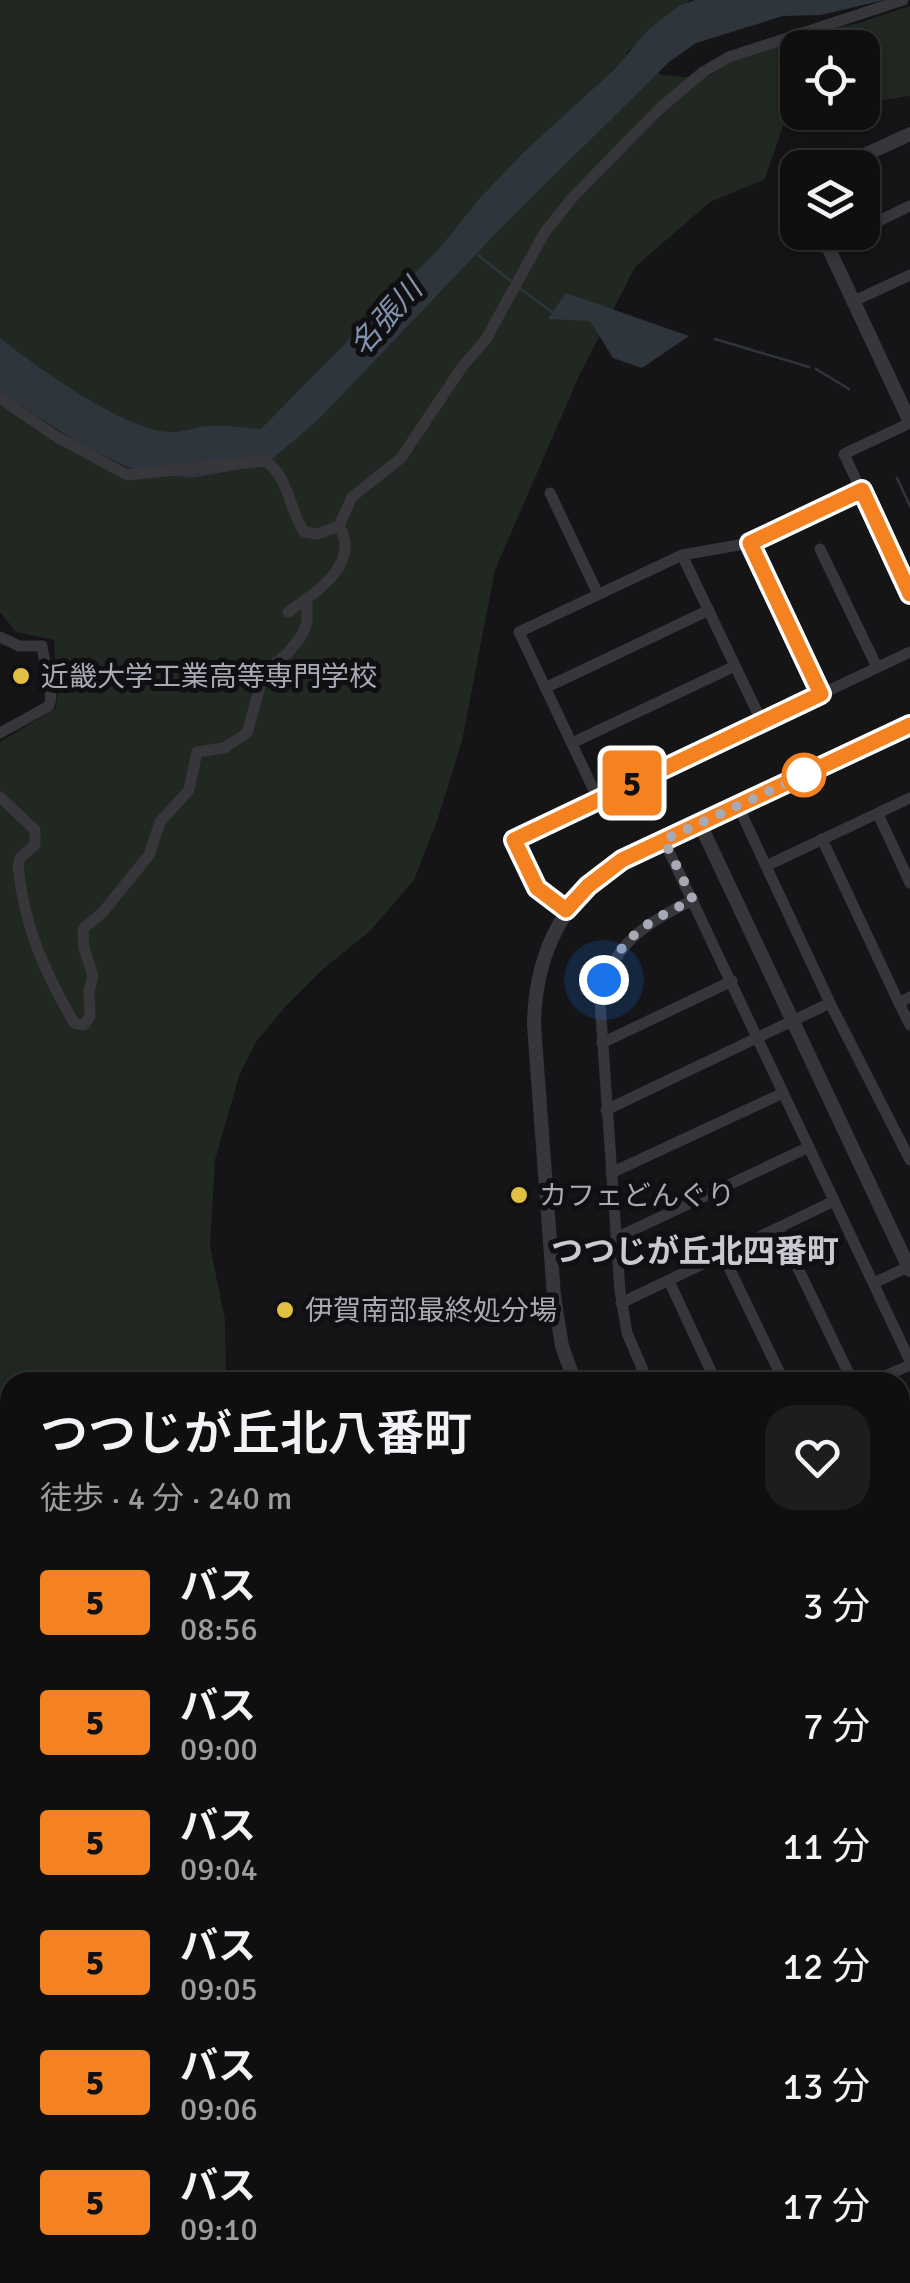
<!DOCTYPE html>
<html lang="ja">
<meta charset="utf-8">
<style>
:root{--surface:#100f10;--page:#1e1d1e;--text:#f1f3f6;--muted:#9c9c9f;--line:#302f30}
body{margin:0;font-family:Signika,"Noto Sans JP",sans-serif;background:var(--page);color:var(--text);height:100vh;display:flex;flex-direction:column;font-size:38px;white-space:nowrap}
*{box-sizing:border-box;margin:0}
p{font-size:32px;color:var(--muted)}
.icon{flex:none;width:55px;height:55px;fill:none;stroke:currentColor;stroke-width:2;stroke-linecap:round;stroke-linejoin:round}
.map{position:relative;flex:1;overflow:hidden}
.sheet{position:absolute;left:0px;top:1372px;width:910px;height:912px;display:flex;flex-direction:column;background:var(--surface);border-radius:30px 30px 0 0;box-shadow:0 5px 15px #0003,0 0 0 2px var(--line)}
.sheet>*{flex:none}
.badge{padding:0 20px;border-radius:8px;font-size:35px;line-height:65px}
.buttons{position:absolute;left:780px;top:30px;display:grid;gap:20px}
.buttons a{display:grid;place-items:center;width:100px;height:100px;border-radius:20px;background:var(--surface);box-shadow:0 5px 15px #0003,0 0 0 2px var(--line);font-size:50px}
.you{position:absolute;width:50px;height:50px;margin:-25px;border:8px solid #fff;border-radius:50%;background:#1a73e8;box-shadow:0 0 0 15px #1a73e833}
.map>.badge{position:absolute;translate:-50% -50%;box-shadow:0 0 0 5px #fff}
.round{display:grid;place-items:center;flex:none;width:105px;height:105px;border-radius:30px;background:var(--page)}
.summary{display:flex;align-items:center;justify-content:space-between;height:170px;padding:0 40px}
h1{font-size:48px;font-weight:600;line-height:75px}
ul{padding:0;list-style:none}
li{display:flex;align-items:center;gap:30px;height:120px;padding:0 40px}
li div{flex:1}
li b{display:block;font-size:38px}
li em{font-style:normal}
li .badge{min-width:110px;font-weight:700;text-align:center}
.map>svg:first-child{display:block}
.green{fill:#212822}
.water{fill:#2f353d}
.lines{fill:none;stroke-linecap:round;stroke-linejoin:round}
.stream{stroke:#2f353d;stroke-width:2.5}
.minor{stroke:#36363b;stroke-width:11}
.tertiary{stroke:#36363b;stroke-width:14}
.line-casing{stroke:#fff;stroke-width:22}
.line{stroke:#f58220;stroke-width:15}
.walk{stroke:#a7aab5;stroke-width:10;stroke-dasharray:0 18}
.poi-dot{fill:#e0bf42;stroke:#100f11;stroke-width:4}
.stop-dot{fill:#fff;stroke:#f58220;stroke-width:5}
.labels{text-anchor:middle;stroke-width:10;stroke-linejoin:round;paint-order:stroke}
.poi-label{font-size:28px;fill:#a7aab5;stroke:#100f11;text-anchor:start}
.water-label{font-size:30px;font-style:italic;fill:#8293ad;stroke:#100f11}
.quarter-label{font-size:32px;font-weight:bold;fill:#c8c9d1;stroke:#100f11}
</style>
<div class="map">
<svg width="910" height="2283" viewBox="0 0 910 2283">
<rect width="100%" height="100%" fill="#151416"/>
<g class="green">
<path d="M0 0H689L677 15 626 53 634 61 663 75 701 78 711 75 749 46 859 23 910 6V96L863 103 862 48H798L797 112 787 114 765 179 710 202 635 267 579 376 495 570 462 741 438 818 414 880 370 931 323 969 284 1008 256 1042 240 1073 215 1160 210 1246 225 1320 226 1382H10V2275H112L96 2283H0V742L55 709 57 701 54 640 16 632 0 612Z"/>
<path d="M185 2275H669L674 2283H191Z"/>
</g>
<g class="water">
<path d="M695 0H884L821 15 783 16 696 43 669 62 502 227 318 420 265 465 191 478 135 470 85 447 0 392V338C37 367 122 429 169 432 181 433 195 427 207 426 225 425 244 428 261 429L439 249 480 198 524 152 615 69 649 29 679 6Z"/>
<path d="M566 293 689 336 642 368 613 358 590 321 548 319Z"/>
</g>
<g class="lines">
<g class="stream">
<path d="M478 255 511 281"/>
<path d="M521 289 552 312"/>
<path d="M715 339 809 367"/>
<path d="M816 369 849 389"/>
<path d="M897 478 910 506"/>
</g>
<g class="minor">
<path d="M862 229 910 206"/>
<path d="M827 246 855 232"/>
<path d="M852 302 910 275"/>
<path d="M0 398 57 437 127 475 265 461C289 476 289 510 304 532L317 534 339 526 352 497 401 458 462 367 486 339 545 232 573 197 658 110 703 72 729 57 903 0"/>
<path d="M861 490 844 454 910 423"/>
<path d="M550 493 598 594"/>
<path d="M750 543 821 694"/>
<path d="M820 549 877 667"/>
<path d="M682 555 762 722"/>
<path d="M288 612C315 593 362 564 339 526"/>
<path d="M0 637 19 646H42L51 698 49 706 0 733"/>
<path d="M545 688 709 610"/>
<path d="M572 743 735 666"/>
<path d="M0 797 35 830V845L20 858 18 866C24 927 44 970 74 1023L84 1025 90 1016 89 991 93 976 84 948 83 929 103 912 149 855 160 822 189 790 197 752 224 748 247 733 264 672 288 653 302 635 307 622V598"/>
<path d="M598 799 519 632 682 555 750 543 861 490 910 594"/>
<path d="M738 806 830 1003 910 1160"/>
<path d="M878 814 910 883"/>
<path d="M822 839 899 1003"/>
<path d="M664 841 910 1361"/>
<path d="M766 866 910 798"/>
<path d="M567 910 537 888 514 840 910 652"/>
<path d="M910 997 899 1003 910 1025"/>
<path d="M602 1043 732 981"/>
<path d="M606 1110 830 1003"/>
<path d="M611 1173 783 1093"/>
<path d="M779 1229 853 1382"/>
<path d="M616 1238 809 1147"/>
<path d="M723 1255 784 1382"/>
<path d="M669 1281 716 1382"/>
<path d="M874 1283 910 1266"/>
<path d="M621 1303 834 1201"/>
<path d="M648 1382 627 1333 620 1291 600 1002C609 946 645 923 693 900"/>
<path d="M871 1382 910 1365"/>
<path d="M900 1484 910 1505"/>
<path d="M900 1568 910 1564"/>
<path d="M900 1916 910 1937"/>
<path d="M900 2227 910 2248"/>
<path d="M706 2275 710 2283"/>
<path d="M786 2275 790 2283"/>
<path d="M689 2283 693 2275"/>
<path d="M834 2283 850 2275"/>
</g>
<g class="tertiary">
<path d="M836 168 910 134"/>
<path d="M821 232 910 422"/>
<path d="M700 824 910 1270"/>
<path d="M575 1382 562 1346 554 1296 534 1025C535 955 562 898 622 860L910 725"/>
<path d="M900 1614 910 1609"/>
<path d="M0 1621 10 1628"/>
<path d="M900 2071 910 2093"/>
</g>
</g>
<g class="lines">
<g class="line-casing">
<path id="line" d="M910 594 862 490 750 543 821 694 514 840 537 888 566 910 588 886 622 860 910 725"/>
</g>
<use href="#line" class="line"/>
<path class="walk" d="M604 980C621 936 652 919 693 900L664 840 806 774 804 775"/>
</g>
<g class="poi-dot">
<circle cx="21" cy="676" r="10"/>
<circle cx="519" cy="1195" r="10"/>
<circle cx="285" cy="1310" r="10"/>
</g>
<circle class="stop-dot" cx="804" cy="775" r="20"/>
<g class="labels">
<g class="poi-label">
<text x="41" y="686">近畿大学工業高等専門学校</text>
<text x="539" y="1205">カフェどんぐり</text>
<text x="305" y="1320">伊賀南部最終処分場</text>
</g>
<g class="water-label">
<text transform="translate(386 317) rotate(-48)" y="10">名張川</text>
</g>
<g class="quarter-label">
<text x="695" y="1262">つつじが丘北四番町</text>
</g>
</g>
</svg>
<div class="buttons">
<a><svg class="icon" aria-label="locate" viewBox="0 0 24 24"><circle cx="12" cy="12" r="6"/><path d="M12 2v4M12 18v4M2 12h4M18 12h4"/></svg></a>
<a><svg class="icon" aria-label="layers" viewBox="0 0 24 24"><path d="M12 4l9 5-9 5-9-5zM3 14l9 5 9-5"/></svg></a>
</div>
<div class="you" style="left:604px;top:980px"></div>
<b class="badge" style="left:632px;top:783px;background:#f58220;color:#111">5</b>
<section class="sheet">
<div class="summary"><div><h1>つつじが丘北八番町</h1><p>徒歩 · 4 分 · 240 m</p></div><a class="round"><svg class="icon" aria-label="heart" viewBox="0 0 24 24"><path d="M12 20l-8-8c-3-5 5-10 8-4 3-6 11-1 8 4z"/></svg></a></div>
<ul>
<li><span class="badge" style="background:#f58220;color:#111">5</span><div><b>バス</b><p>08:56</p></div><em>3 分</em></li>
<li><span class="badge" style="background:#f58220;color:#111">5</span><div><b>バス</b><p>09:00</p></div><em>7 分</em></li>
<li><span class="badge" style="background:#f58220;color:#111">5</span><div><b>バス</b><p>09:04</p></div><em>11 分</em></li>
<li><span class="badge" style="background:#f58220;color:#111">5</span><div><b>バス</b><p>09:05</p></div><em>12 分</em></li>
<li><span class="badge" style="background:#f58220;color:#111">5</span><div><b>バス</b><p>09:06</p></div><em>13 分</em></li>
<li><span class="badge" style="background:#f58220;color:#111">5</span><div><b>バス</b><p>09:10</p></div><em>17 分</em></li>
</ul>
</section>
</div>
